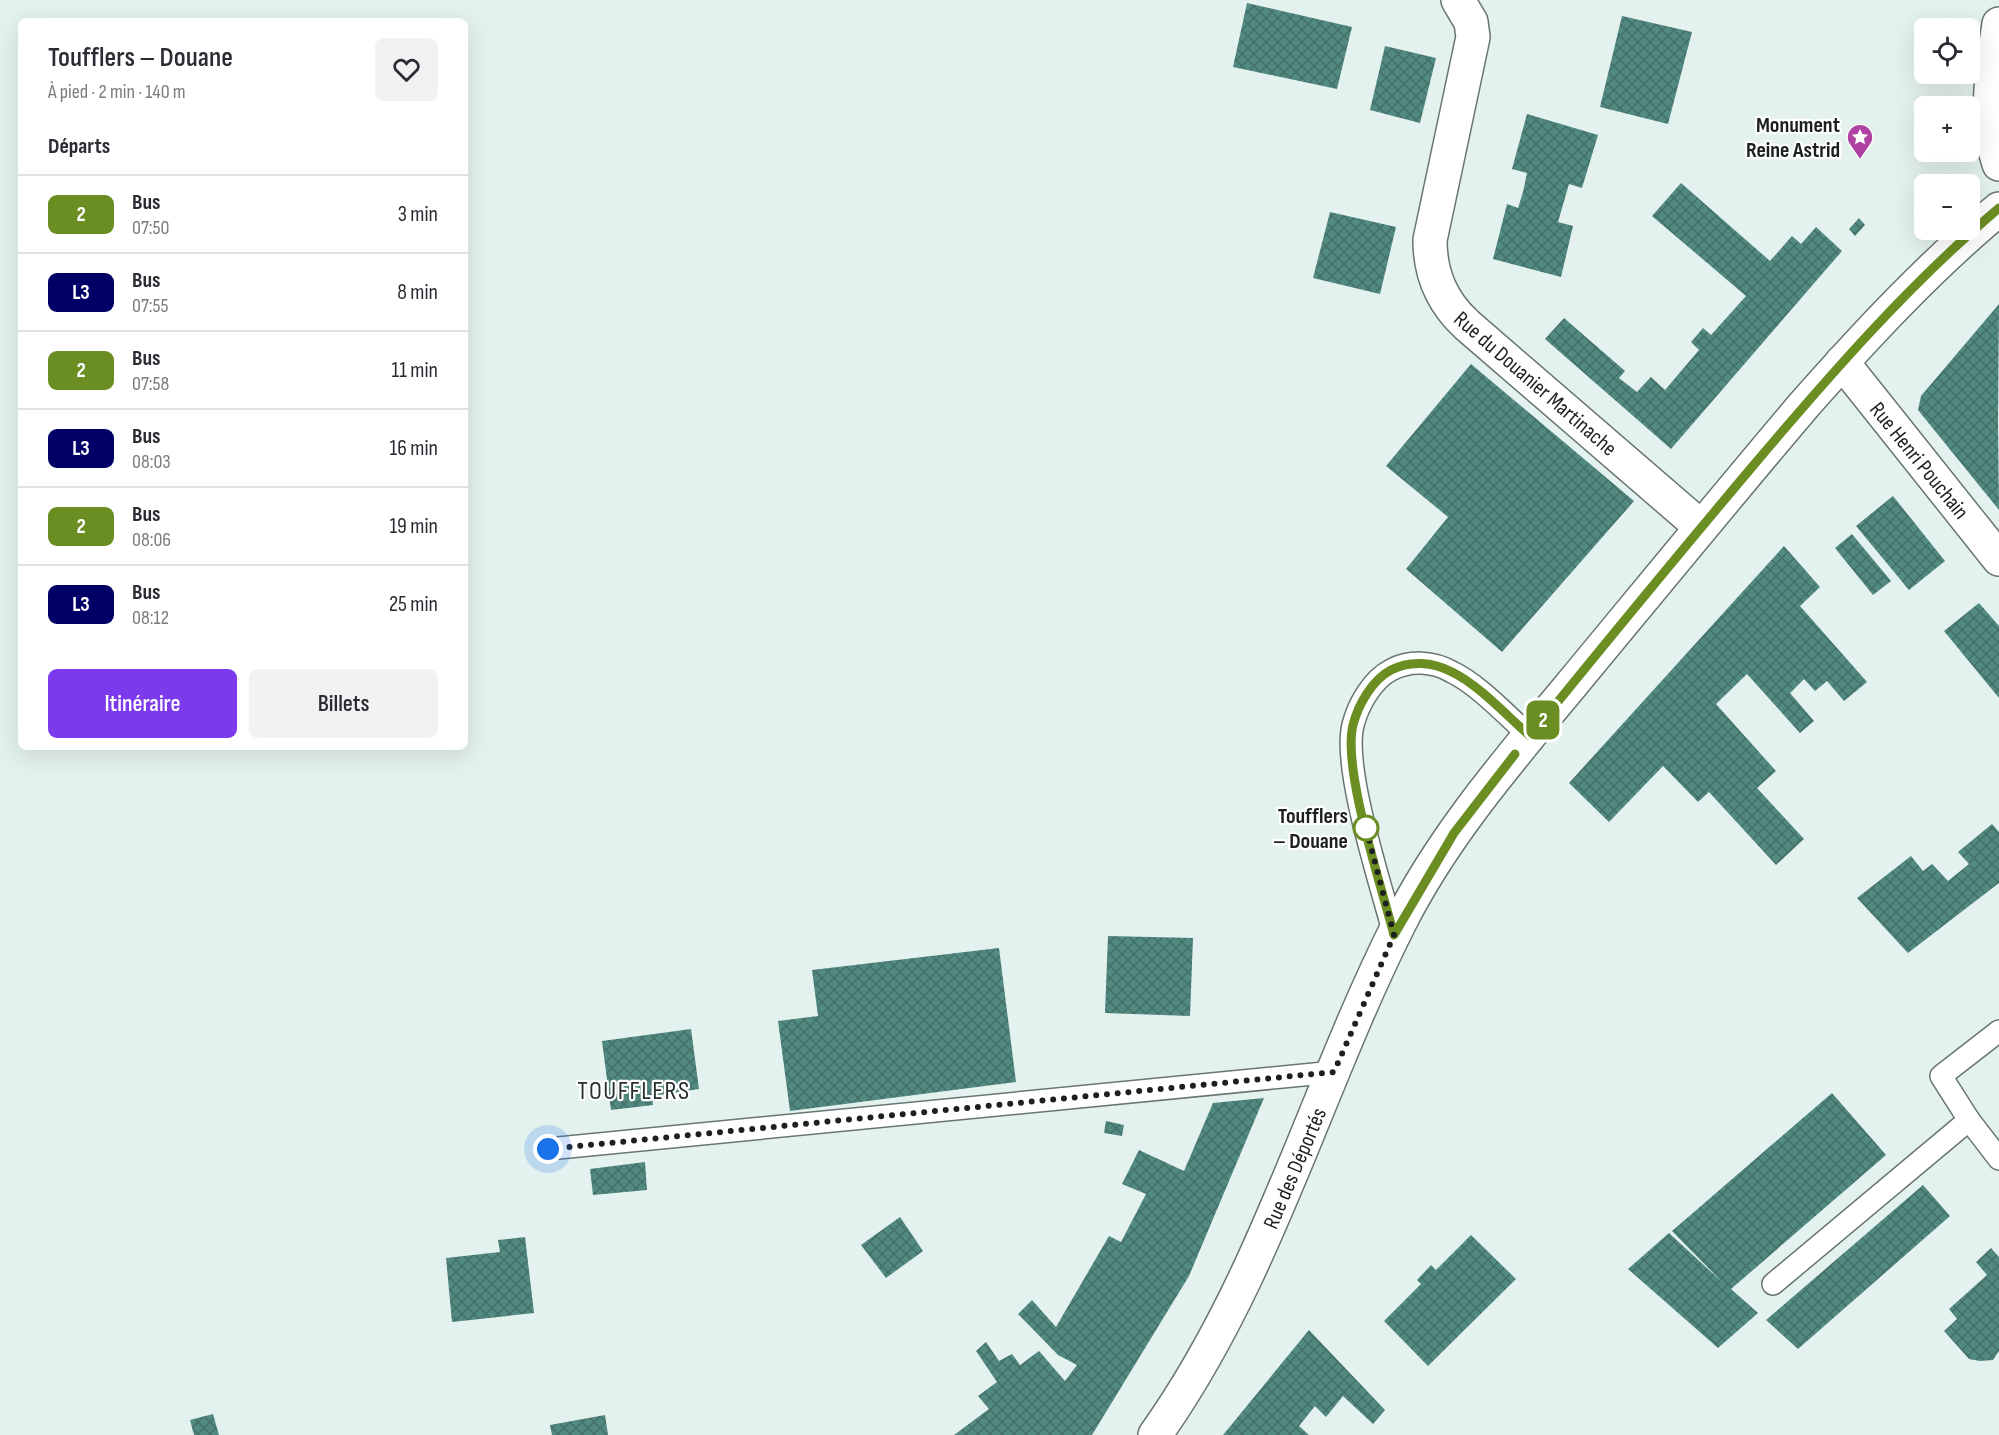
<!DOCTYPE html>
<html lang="fr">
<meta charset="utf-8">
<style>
:root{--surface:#fff;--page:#f2f2f3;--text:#2b2b33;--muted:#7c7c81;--line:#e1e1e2;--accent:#7c3aed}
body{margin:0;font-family:"Sofia Sans Condensed",sans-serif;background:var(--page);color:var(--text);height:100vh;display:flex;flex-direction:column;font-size:22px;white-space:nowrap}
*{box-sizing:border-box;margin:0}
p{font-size:20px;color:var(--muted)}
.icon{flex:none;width:33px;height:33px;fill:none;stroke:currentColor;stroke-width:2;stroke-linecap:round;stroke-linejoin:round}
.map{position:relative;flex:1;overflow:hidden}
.sheet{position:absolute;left:18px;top:18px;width:450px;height:732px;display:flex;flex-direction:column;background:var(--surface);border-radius:9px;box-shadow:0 6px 24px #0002}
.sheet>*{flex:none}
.badge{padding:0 12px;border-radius:9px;font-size:21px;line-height:39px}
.fabs{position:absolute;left:1914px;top:18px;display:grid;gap:12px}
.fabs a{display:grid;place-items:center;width:66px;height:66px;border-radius:9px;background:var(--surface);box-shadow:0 6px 24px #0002;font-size:30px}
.you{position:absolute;width:30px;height:30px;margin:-15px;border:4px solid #fff;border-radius:50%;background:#1a73e8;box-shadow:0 0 0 9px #1a73e833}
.map>.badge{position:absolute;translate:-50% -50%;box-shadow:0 0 0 3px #fff}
h2{padding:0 30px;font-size:22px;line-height:54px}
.round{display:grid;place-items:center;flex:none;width:63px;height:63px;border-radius:9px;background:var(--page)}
.summary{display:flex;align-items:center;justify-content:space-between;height:102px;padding:0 30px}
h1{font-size:28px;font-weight:600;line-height:45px}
.primary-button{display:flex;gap:12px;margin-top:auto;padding:12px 30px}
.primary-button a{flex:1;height:69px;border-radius:9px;background:var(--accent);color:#fff;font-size:24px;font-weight:600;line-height:69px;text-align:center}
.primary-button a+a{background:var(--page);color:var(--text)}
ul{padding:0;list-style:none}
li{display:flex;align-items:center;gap:18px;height:78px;padding:0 30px;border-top:2px solid var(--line)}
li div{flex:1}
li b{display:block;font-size:22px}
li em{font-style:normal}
li .badge{min-width:66px;font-weight:700;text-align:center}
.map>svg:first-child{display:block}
.building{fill:url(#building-cross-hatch)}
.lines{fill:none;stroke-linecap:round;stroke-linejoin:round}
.lane-casing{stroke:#687572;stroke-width:24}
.street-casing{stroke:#687572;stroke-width:36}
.secondary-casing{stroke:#687572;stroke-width:36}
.lane{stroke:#fff;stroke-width:21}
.street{stroke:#fff;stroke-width:33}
.secondary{stroke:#fff;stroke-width:33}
.line-casing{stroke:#fff;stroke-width:14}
.line{stroke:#6b8e23;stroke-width:9}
.walk{stroke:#1c2120;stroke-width:6;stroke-dasharray:0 10.8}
.stop-dot{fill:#fff;stroke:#6b8e23;stroke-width:3}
.labels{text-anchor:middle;stroke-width:4.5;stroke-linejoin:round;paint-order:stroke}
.poi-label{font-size:22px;font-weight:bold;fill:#1c2120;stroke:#fff;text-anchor:end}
.street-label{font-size:22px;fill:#1c2120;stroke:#fff}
.stop-label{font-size:22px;font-weight:bold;fill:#1c2120;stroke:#fff;text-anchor:end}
.quarter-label{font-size:26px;letter-spacing:1.5px;fill:#273230;stroke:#fff}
</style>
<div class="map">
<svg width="1999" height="1435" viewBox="0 0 1999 1435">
<defs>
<pattern id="building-cross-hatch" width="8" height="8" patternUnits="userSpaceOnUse" patternTransform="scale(1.5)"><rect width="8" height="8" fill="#528980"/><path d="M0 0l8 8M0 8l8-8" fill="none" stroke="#437068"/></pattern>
</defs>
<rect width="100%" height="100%" fill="#e4f2ef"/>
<g class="building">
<path d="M1247 3 1352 27 1337 89 1233 67Z"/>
<path d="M1622 16 1692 32 1668 124 1600 107Z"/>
<path d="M1385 46 1436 58 1420 123 1370 110Z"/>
<path d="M1527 114 1598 135 1582 188 1569 184 1558 222 1573 226 1561 277 1493 259 1507 204 1518 208 1523 192 1527 173 1512 169Z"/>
<path d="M1681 183 1770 261 1792 236 1801 244 1816 227 1842 251 1671 449 1545 339 1564 318 1625 371 1619 378 1637 392 1651 377 1665 390 1699 350 1691 342 1703 328 1711 335 1746 296 1652 216Z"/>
<path d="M1330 212 1396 227 1380 294 1313 278Z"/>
<path d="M1859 218 1865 225 1855 236 1849 229Z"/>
<path d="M1999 304 1998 422 1999 510 1918 410 1921 396Z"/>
<path d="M1471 364 1634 501 1502 652 1406 569 1448 517 1386 466Z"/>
<path d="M1893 496 1945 561 1909 590 1856 526Z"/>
<path d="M1852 534 1891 581 1873 595 1835 548Z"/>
<path d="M1784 546 1820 587 1800 606 1867 682 1844 701 1827 681 1815 691 1804 679 1790 693 1814 721 1800 733 1747 674 1716 704 1776 771 1757 788 1804 839 1776 865 1709 792 1698 802 1663 766 1609 822 1569 783Z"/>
<path d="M1979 603 1999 626V698L1944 631Z"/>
<path d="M1992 824 1999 832V883L1908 953 1857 898 1911 856 1923 871 1932 864 1948 881 1969 864 1958 852Z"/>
<path d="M1108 936 1193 938 1190 1016 1105 1013Z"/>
<path d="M999 948 1016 1082 790 1111 778 1021 818 1016 812 970Z"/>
<path d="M691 1029 699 1089 652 1096 653 1105 611 1110 602 1041Z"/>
<path d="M1832 1093 1886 1155 1731 1289 1758 1313 1718 1348 1628 1269 1669 1233 1721 1281 1672 1231Z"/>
<path d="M1264 1098 1189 1276 1092 1435H954L989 1409 978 1396 997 1382 976 1351 986 1342 999 1361 1012 1354 1020 1365 1039 1351 1065 1381 1077 1365 1058 1355 1018 1314 1032 1300 1056 1327 1109 1236 1121 1242 1146 1194 1122 1184 1139 1150 1184 1171 1213 1103Z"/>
<path d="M1106 1121 1124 1125 1122 1136 1104 1133Z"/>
<path d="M645 1162 647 1190 593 1195 590 1169Z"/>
<path d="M1923 1185 1950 1216 1798 1349 1766 1320Z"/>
<path d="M900 1217 923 1251 886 1278 861 1245Z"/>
<path d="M1471 1235 1516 1279 1428 1366 1384 1321 1421 1284 1417 1280 1431 1265 1436 1270Z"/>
<path d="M525 1237 534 1313 452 1322 446 1258 500 1252 498 1240Z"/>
<path d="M1991 1248 1999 1257V1351L1993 1360 1980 1361 1969 1359 1944 1331 1957 1319 1949 1309 1987 1275 1976 1262Z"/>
<path d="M1309 1330 1385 1410 1373 1424 1343 1396 1326 1417 1315 1406 1299 1426 1309 1435H1223Z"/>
<path d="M213 1414 219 1435H194L190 1420Z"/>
<path d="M605 1415 608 1435H552L550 1425Z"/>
</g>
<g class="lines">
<g class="lane-casing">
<g id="lane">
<path d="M1394 935C1382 887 1342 769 1353 725 1358 705 1372 680 1391 670 1410 660 1433 661 1452 672 1479 685 1507 716 1530 736"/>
<path d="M1999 1031 1941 1076 1969 1120 1999 1159"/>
<path d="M548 1149 1334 1072"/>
<path d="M1773 1284 1969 1120"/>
</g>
</g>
<g class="street-casing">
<g id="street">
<path d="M1458 0 1471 22 1473 37 1430 240C1430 275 1442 302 1467 325L1701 527"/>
<path d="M1842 362 1999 559"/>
</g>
</g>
<g class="secondary-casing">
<g id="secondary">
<path d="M1999 24C1992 68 1984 120 1999 164"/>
<path d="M1155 1435C1266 1279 1314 1093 1399 924 1443 836 1509 760 1572 684 1649 591 1726 497 1804 405 1865 336 1929 267 1999 209"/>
</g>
</g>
<use href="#lane" class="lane"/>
<use href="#street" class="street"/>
<use href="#secondary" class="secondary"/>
</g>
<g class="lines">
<g class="line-casing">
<path id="line" d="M1515 754 1454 833 1394 935C1382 888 1342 769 1353 725 1358 705 1372 680 1391 670 1410 660 1433 662 1452 672 1479 685 1507 716 1530 736 1603 646 1677 556 1752 467 1829 376 1908 285 1999 208"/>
</g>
<use href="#line" class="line"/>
<path class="walk" d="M548 1149 1334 1072 1394 935 1366 828"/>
</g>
<defs>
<g id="sight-pin" transform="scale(1.35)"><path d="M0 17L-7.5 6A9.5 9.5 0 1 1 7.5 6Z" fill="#ae41a1" stroke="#fff"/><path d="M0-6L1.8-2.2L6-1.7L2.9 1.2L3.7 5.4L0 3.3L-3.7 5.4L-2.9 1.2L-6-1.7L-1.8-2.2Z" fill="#fff"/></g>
</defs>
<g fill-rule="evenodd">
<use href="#sight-pin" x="1860" y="137"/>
</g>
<circle class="stop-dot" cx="1366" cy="828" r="12"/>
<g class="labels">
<g class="poi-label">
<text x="1840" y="132">Monument<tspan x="1840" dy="25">Reine Astrid</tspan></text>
</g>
<g class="street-label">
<text transform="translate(1536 383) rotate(41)" y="8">Rue du Douanier Martinache</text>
<text transform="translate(1920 460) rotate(51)" y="8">Rue Henri Pouchain</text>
<text transform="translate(1294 1168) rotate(-67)" y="8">Rue des Déportés</text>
</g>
<g class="stop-label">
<text x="1348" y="823">Toufflers<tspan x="1348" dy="25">– Douane</tspan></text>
</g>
<g class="quarter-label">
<text x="634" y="1099">TOUFFLERS</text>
</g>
</g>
</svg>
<div class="fabs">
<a><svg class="icon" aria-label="locate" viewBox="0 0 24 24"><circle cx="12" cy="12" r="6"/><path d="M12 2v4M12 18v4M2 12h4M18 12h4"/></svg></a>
<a>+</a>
<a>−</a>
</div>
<div class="you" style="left:548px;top:1149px"></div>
<b class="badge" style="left:1543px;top:720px;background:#6b8e23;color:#fff">2</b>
<section class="sheet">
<div class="summary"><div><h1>Toufflers – Douane</h1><p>À pied · 2 min · 140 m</p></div><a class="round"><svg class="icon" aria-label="heart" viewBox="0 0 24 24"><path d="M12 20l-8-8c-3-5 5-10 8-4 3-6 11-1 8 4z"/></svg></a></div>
<h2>Départs</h2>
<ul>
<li><span class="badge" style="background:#6b8e23;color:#fff">2</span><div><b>Bus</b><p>07:50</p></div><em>3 min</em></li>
<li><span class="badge" style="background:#006;color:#fff">L3</span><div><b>Bus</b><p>07:55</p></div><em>8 min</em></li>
<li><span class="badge" style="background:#6b8e23;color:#fff">2</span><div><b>Bus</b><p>07:58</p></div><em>11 min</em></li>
<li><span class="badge" style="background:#006;color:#fff">L3</span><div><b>Bus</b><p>08:03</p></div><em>16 min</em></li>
<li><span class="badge" style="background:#6b8e23;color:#fff">2</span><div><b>Bus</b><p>08:06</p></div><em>19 min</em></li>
<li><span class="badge" style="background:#006;color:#fff">L3</span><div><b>Bus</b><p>08:12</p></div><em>25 min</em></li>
</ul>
<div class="primary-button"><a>Itinéraire</a><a>Billets</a></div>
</section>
</div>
